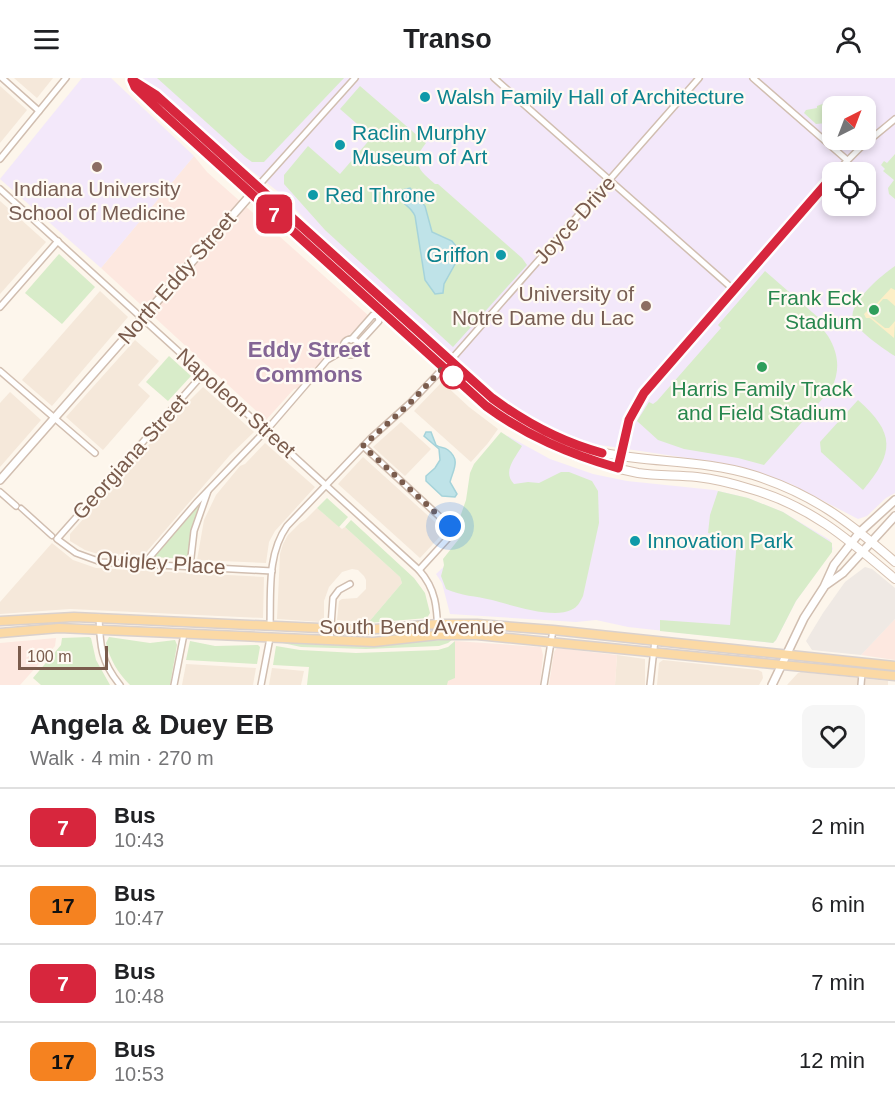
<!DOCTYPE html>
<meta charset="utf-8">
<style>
:root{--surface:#fff;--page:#f6f6f6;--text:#202124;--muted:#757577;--line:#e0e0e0}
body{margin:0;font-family:Helvetica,sans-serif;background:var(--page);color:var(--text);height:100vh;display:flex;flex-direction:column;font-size:22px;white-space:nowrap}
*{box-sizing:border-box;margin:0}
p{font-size:20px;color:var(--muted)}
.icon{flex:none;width:33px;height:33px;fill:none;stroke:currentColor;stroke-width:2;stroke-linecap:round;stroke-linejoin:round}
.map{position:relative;height:607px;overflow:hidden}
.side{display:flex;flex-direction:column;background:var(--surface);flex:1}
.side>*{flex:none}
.badge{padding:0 12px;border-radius:9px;font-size:21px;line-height:39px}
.needle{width:39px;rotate:42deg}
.tools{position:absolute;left:822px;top:18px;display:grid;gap:12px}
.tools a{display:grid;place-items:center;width:54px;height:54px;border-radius:12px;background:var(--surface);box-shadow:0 3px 9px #0003;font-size:30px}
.scale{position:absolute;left:18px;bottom:15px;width:90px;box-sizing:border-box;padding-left:6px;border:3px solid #7a5c4d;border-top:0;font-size:16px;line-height:21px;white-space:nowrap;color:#7a5c4d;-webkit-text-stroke:4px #fffaf3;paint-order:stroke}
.you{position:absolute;width:30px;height:30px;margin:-15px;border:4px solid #fff;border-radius:50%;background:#1a73e8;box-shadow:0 0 0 9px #1a73e833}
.map>.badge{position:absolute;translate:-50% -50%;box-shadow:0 0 0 3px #fff}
.round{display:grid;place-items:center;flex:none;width:63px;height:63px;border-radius:12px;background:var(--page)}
.head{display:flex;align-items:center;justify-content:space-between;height:102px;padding:0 30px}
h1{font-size:28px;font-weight:800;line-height:45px}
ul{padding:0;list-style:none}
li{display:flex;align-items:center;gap:18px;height:78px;padding:0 30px;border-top:2px solid var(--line)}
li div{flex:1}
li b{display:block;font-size:22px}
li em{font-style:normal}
li .badge{min-width:66px;font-weight:700;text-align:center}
header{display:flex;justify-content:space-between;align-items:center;height:78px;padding:0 30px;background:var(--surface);font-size:27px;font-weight:800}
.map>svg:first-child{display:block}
.residential{fill:#f5e8da}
.commercial{fill:#fde8e0}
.industrial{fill:#efe9e4}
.education{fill:#f3e8fa;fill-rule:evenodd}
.green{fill:#d8ecc9}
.sand{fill:#fcefc7}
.water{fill:#bfe3e8;stroke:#a5d3da;stroke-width:1.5}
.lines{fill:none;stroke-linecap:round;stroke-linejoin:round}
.pedestrian-casing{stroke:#d1beb0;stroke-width:7}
.minor-casing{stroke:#d1beb0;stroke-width:8}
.tertiary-casing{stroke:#d1beb0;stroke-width:10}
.secondary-casing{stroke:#d6c0b0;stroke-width:10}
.primary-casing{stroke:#dad1cd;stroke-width:11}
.pedestrian{stroke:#fff;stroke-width:4}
.minor{stroke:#fff;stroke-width:5}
.tertiary{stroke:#fff;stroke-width:7}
.secondary{stroke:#fff;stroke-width:8}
.primary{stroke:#fbd9a5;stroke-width:8}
.line-casing{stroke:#fff;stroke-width:14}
.line{stroke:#d7263d;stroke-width:9}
.walk{stroke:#7a5c4d;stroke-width:6;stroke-dasharray:0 10.8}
.culture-dot{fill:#0f9aa8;stroke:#fffaf3;stroke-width:2}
.education-dot{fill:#8d6e63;stroke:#fffaf3;stroke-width:2}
.leisure-dot{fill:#2e9e5b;stroke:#fffaf3;stroke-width:2}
.stop-dot{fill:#fff;stroke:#d7263d;stroke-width:3}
.labels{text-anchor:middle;stroke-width:4.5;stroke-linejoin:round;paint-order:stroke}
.culture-label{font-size:21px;fill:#0d838f;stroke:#fffaf3;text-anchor:start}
.education-label{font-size:21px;fill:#785e54;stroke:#fffaf3}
.street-label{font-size:21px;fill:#7a5c4d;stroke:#fffaf3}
.leisure-label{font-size:21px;fill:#27864d;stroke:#fffaf3;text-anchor:end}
.neighbourhood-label{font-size:22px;font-weight:bold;fill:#846695;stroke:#fffaf3}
</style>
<header><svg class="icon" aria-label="menu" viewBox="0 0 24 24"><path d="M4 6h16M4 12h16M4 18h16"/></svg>Transo<svg class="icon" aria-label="person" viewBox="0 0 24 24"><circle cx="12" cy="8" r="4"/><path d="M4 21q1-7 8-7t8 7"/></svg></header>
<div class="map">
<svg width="895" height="607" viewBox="0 0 895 607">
<rect width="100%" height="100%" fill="#fdf6ec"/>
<g class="residential">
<path d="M14 0H53L37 20Z"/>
<path d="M0 8 27 32 0 65Z"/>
<path d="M0 123 46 164 0 216Z"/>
<path d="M100 213 128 239 52 328 22 302Z"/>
<path d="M135 262 159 283 138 307 150 318 103 372 66 339Z"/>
<path d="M442 304 469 329 498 351 488 365 471 384 414 333Z"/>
<path d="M203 309 254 354 230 377 142 479 101 477 85 472 70 463V456L176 336Z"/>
<path d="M10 314 41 342 0 389V325Z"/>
<path d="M401 344 431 371 405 398 373 369Z"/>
<path d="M265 365 315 409 275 453 269 464 266 485 197 482 204 442 216 417 240 388 245 386Z"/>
<path d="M363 379 445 453 420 480 338 406Z"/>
<path d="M317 430 342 451 345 449 400 499 402 505 368 545 337 542 339 523 342 521 357 520 366 511V502L364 498 358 492 352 491 342 494 329 509 324 523V540L320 544 277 541 280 476 283 466 288 457 300 445 305 442Z"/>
<path d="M52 465 73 482 96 490 264 499 263 540 70 531 0 536V524Z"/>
<path d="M617 577 645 581V607H615Z"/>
<path d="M663 582 758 592 762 594 763 600 759 607H657L659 585Z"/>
<path d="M186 586 256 590 253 607H182Z"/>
<path d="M272 590 304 593 301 607H269Z"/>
<path d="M801 594 888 603V607H787L798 595Z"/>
</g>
<g class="commercial">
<path d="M194 78 207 94 369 238 346 260 339 270 321 284 299 310 294 311 266 342 101 190Z"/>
<path d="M895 541V582L861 577Z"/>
<path d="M56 560 55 568 20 607H0V565Z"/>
<path d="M455 563 541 569 543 577 540 607H447V603L455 599Z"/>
<path d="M557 570 617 577 615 607H549L554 574Z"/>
</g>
<path class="industrial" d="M865 489 872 491 895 510V541L861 577 812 572 806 563 823 535 845 504Z"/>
<g class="education">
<path d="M82 0H111L194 78 101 190 0 101Z"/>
<path d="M143 0H895V415L886 420 867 438 858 441 791 406 749 392 721 385 593 366 574 361 537 344 514 329 430 257 321 158 281 116 238 82ZM832 28H866V62H832ZM832 94H866V128H832Z"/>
<path d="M508 358 550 381 593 396 627 403 714 412 748 420 783 434 830 462 833 471 796 523 776 562 773 565 628 549 596 542 576 544 450 536 442 505 436 496 463 471 494 372Z"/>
</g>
<g class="green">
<path d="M157 0H344L264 84H252L245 79Z"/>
<path d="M360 8 426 65C410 85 419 92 435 106H438L522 180 527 187 453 269 325 152 284 106V97L308 68 340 96 372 59 340 31Z"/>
<path d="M825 25 832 31V37L826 45 816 46 804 35 806 32 817 30V28Z"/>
<path d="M895 76V121L889 116 888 110 894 102 883 93 885 91 881 87 884 83 887 85Z"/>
<path d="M59 176 95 209 62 246 25 215Z"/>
<path d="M895 188V278C885 272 856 252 853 241 848 225 883 196 895 188Z"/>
<path d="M765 193 820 241C820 249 824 252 828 258 839 276 840 292 832 310L764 387 738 380 684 371 658 362 637 343 649 324 653 326 657 323 721 250 718 247Z"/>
<path d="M169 278 191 298 168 323 146 304Z"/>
<path d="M858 322C895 355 895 374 863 412L821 374 820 364Z"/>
<path d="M501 354 522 368C515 380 502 394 514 406L528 404 539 405 561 394H569L592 403 598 413 599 445 583 518C580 524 578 529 571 532 553 541 511 527 492 522 476 518 461 518 446 511L441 498 444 487 443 481 462 457 460 439 466 422 470 395 474 386Z"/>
<path d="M718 413 748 420 783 434 832 465V474L796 523 776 562 773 565 660 553V542L730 547 737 462 708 455 710 437Z"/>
<path d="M327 420 348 439 339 449 317 430Z"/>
<path d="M199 426 201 427 188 481 152 479Z"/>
<path d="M351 442 414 500 425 515 430 535 427 540 368 545 402 505 400 499 345 449Z"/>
<path d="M89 559 91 560 96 582 110 607H41L33 600 61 567 62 560Z"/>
<path d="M109 559 150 565 175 562 177 567 170 607H130C118 595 110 582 106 565Z"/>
<path d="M453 561 448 565 439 568 366 571 301 569 278 564 378 567Z"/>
<path d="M190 563 215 568 258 567 260 569 257 586 186 582Z"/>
<path d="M455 563V600L448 603 447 607H307L309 589 273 587 276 568 300 572 356 575 438 572 448 569Z"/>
</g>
<path class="sand" d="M891 210 895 212V228L887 221H883L871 235V239L885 250H889L895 243 894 260 870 240H866L864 236 867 233H870Z"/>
<g class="water">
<path d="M410 110 425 128 432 154 452 163 460 173V177L444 206 443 215 435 216 425 202 415 138C411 128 401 126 399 118L403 112Z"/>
<path d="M426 354H431L436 367C441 371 443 368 448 372 461 382 453 392 450 404L457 416 455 419 442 418 426 403V398L435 390 440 382 439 371 424 358Z"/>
</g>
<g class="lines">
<g class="pedestrian-casing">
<path id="pedestrian" d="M21 430 52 458"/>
</g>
<g class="minor-casing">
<g id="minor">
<path d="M2 0 39 33"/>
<path d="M494 0 734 212"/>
<path d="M753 0 847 82"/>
<path d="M0 81 66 0"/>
<path d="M836 94 860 70 895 41"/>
<path d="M258 108 355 0"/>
<path d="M0 111 419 492C437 512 437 532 438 557"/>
<path d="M0 229 58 163"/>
<circle cx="351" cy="269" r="8"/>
<path d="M351 262 373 237 378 238 382 234"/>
<path d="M358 266 379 243 378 238"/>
<path d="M0 293 95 375"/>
<path d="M203 296 57 461 76 475 101 484 272 493"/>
<path d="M363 368 453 451 451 457 419 492"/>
<path d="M618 390 629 342 644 314 832 99"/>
<path d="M0 414 16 428"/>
<path d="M146 487 149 480 197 424 271 347 327 282 344 272"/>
<path d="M190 488 194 453 208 413"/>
<path d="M99 539C100 568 101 584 120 607"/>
<path d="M270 548C271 514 267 476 287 448L371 360 410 325 450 283 699 0"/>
<path d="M330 562 333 520 339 512 350 506"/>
<path d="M174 607 184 556"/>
<path d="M261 607 270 560"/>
<path d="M544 607 553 552"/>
<path d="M650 607 655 562"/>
<path d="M861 607 862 595"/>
</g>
</g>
<g class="tertiary-casing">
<g id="tertiary">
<path d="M0 402 254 113"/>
<path d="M826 507 843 495 895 438"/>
<path d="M772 607 804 540 824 509 834 487 860 454 895 422"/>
</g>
</g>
<g class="secondary-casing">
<g id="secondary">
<path d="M132 1 135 9 475 318C521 358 578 384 638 395 657 398 677 397 697 399 716 401 735 406 754 412 812 429 850 463 895 501"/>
<path d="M132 1 156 17 460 292C501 329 548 365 604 375 653 385 704 382 753 397 813 416 848 443 895 484"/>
</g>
</g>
<g class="primary-casing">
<g id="primary">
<path d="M0 543 74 539 363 552 438 546H477L553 552 895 588"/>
<path d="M0 555 59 550 374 564 438 557H477L895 598"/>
</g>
</g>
<use href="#pedestrian" class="pedestrian"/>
<use href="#minor" class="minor"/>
<use href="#tertiary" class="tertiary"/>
<use href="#secondary" class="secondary"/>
<use href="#primary" class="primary"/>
</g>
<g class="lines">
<g class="line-casing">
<path id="line" d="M602 375C561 364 526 345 492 320L156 17 132 2 135 9 160 33 486 328C527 358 569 376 618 390L629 342 644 315 832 99"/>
</g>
<use href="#line" class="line"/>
<path class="walk" d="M450 448 363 368 410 325 443 290 453 298"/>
</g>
<g class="culture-dot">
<circle cx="425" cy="19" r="6"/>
<circle cx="340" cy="67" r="6"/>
<circle cx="313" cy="117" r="6"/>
<circle cx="501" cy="177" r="6"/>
<circle cx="635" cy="463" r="6"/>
</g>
<g class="education-dot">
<circle cx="97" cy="89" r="6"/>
<circle cx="646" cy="228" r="6"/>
</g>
<g class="leisure-dot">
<circle cx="874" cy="232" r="6"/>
<circle cx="762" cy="289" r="6"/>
</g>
<circle class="stop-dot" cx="453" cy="298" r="12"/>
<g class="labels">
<g class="culture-label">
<text x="437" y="26">Walsh Family Hall of Architecture</text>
<text x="352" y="62">Raclin Murphy<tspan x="352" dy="24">Museum of Art</tspan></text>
<text x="325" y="124">Red Throne</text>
<text x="489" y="184" text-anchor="end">Griffon</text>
<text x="647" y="470">Innovation Park</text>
</g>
<g class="education-label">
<text x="97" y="118">Indiana University<tspan x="97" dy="24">School of Medicine</tspan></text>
<text x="634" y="223" text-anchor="end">University of<tspan x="634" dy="24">Notre Dame du Lac</tspan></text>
</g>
<g class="street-label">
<text transform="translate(575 142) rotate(-48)" y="7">Joyce Drive</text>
<text transform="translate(177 200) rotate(-49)" y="7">North Eddy Street</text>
<text transform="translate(236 325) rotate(42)" y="7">Napoleon Street</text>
<text transform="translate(130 379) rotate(-48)" y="7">Georgiana Street</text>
<text transform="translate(161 485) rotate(4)" y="7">Quigley Place</text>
<text x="412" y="556">South Bend Avenue</text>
</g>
<g class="leisure-label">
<text x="862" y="227">Frank Eck<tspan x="862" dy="24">Stadium</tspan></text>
<text x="762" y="318" text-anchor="middle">Harris Family Track<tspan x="762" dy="24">and Field Stadium</tspan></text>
</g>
<g class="neighbourhood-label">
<text x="309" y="279">Eddy Street<tspan x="309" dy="25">Commons</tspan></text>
</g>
</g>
</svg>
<div class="tools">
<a><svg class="needle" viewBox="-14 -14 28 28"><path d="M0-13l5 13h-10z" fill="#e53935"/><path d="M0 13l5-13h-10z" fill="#757577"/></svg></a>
<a><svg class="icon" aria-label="locate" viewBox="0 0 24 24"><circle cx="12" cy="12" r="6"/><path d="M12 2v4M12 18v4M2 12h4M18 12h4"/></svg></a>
</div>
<div class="scale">100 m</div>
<div class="you" style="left:450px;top:448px"></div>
<b class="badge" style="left:274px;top:136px;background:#d7263d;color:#fff">7</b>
</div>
<section class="side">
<div class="head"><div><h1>Angela &amp; Duey EB</h1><p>Walk · 4 min · 270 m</p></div><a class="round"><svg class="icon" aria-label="heart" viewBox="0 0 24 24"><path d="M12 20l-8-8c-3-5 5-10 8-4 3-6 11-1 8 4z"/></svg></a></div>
<ul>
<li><span class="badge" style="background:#d7263d;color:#fff">7</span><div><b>Bus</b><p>10:43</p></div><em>2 min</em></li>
<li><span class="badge" style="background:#f58220;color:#111">17</span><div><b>Bus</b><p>10:47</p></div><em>6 min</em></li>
<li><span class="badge" style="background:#d7263d;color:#fff">7</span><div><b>Bus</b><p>10:48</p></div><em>7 min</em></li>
<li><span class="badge" style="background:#f58220;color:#111">17</span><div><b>Bus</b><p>10:53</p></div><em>12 min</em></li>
</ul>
</section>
